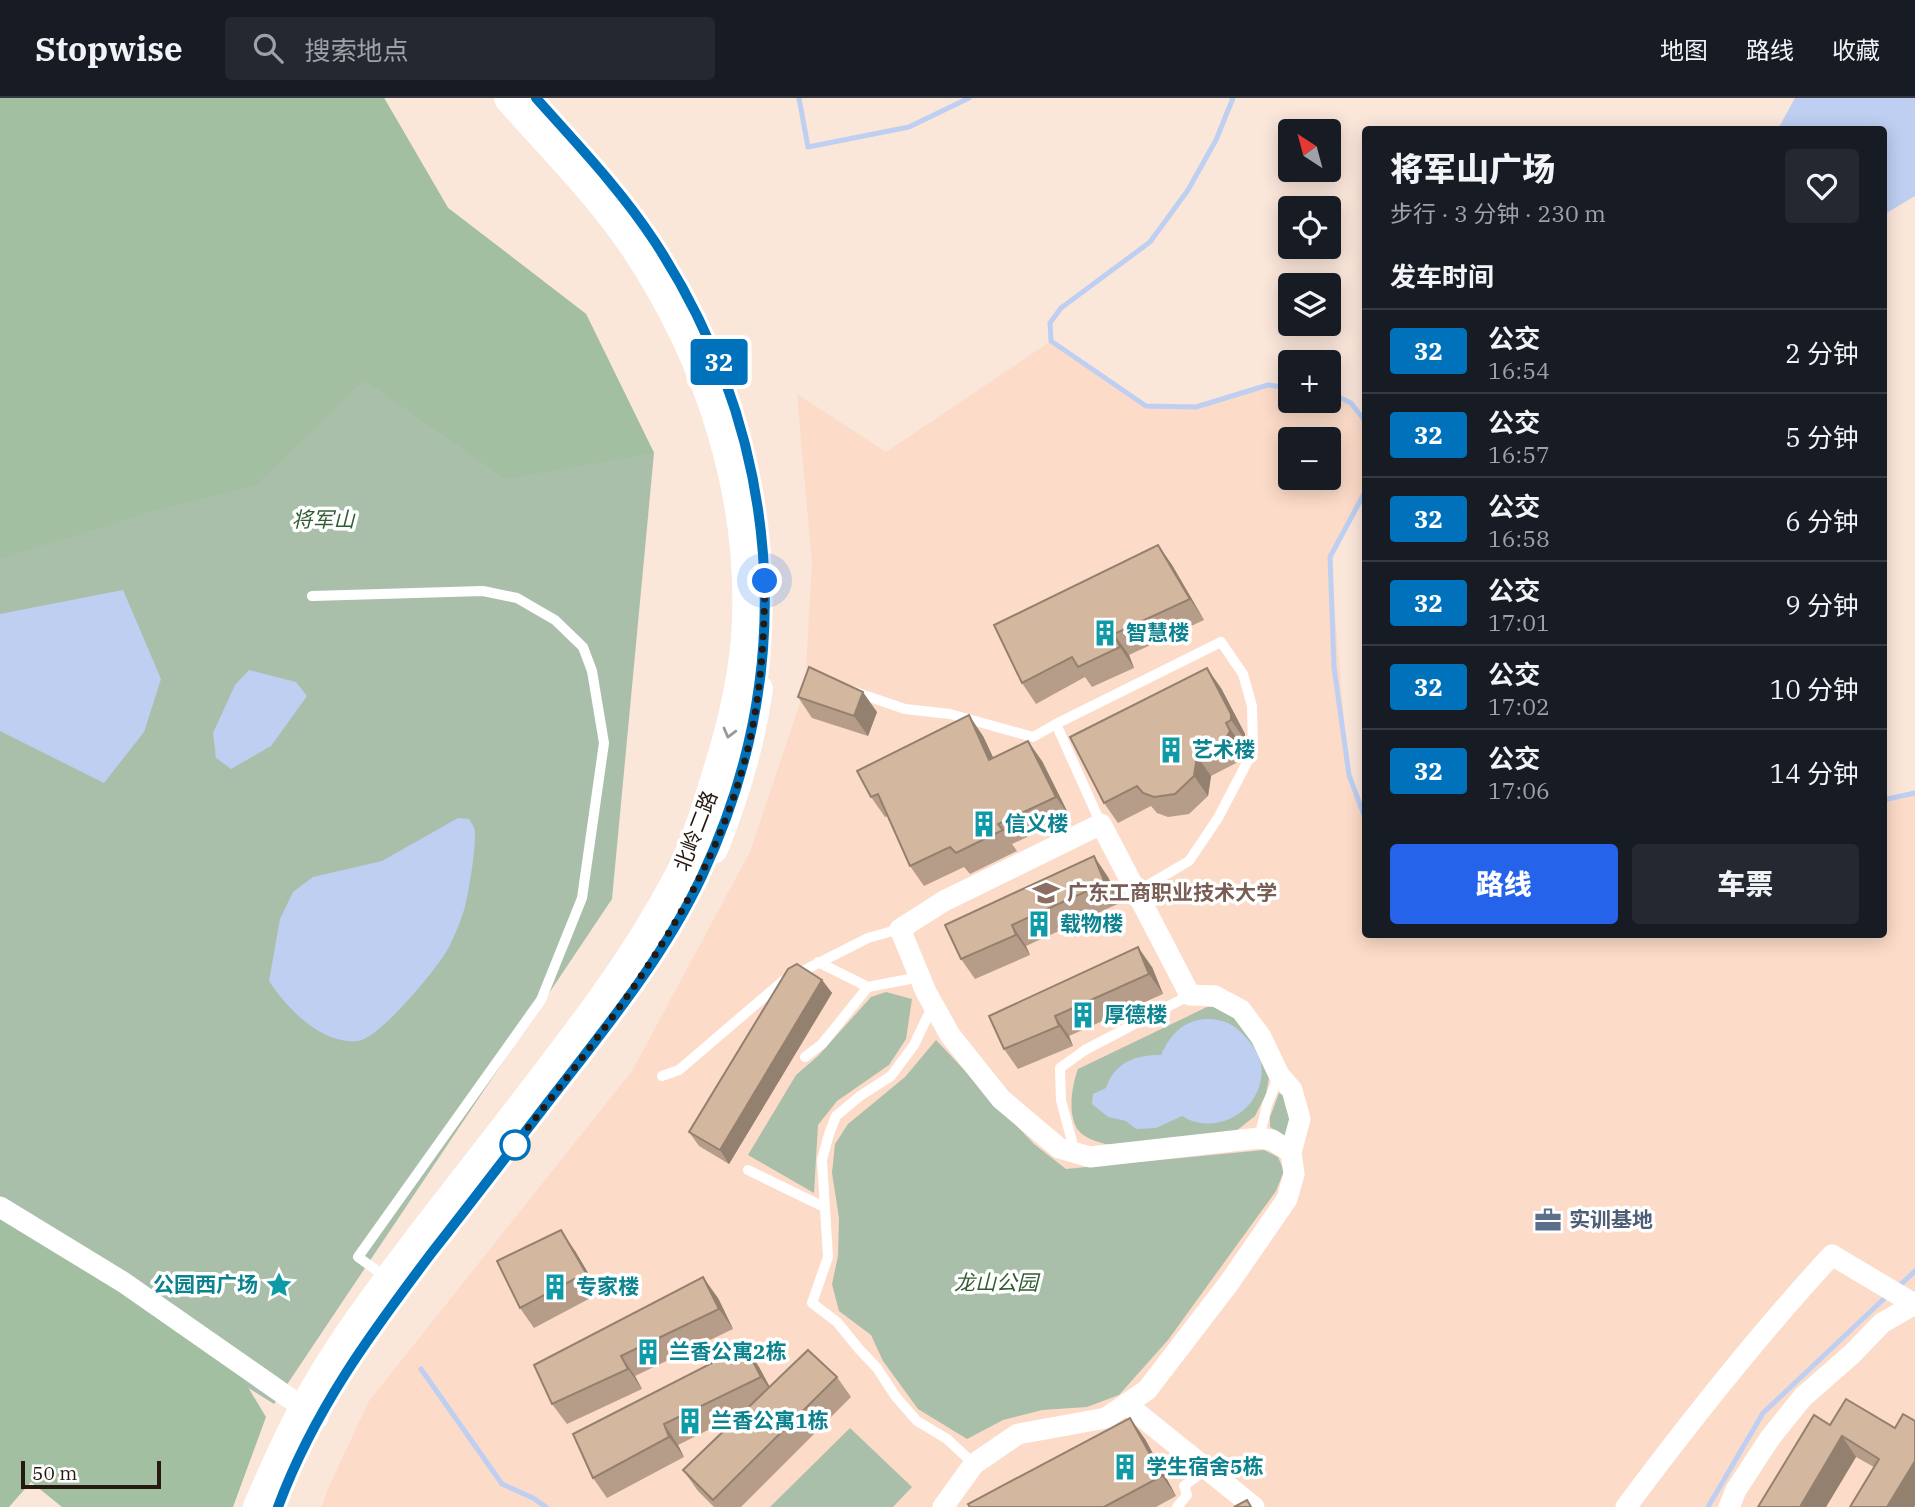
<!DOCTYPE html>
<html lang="zh">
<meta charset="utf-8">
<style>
:root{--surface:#171b24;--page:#242831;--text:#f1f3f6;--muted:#9ea1a6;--line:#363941;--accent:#2563eb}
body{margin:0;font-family:"IBM Plex Serif","Noto Sans SC",serif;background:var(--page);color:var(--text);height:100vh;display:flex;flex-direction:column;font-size:26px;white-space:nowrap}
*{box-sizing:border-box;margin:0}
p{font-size:23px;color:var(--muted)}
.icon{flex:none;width:38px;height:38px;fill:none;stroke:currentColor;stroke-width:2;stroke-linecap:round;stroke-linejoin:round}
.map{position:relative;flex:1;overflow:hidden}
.drawer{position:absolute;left:1362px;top:28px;width:525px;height:812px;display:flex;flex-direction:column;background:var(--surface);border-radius:7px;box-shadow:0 4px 18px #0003}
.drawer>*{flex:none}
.badge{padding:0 14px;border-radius:5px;font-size:24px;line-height:46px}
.needle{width:46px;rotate:324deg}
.buttons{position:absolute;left:1278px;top:21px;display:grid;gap:14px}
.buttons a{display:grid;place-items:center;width:63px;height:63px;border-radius:7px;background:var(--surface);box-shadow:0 4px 18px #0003;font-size:35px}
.scale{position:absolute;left:21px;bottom:18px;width:140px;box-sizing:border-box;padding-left:7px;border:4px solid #251912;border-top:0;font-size:19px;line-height:24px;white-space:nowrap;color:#251912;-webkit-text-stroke:5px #fff;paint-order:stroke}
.you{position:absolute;width:35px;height:35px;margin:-18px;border:5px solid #fff;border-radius:50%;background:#1a73e8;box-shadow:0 0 0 10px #1a73e833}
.map>.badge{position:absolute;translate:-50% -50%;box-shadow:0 0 0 4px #fff}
h2{padding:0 28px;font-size:26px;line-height:63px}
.round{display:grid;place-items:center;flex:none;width:74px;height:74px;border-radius:7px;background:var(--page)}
.summary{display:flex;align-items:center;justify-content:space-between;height:119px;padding:0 28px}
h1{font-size:33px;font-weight:800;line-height:52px}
.primary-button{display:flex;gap:14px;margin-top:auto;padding:14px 28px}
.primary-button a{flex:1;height:80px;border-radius:7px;background:var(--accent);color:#fff;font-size:28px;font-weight:800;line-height:80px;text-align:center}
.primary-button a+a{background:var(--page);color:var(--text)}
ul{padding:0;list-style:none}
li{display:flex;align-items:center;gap:21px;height:84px;padding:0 28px;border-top:2px solid var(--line)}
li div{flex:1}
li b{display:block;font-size:26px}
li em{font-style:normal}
li .badge{min-width:77px;font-weight:700;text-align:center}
header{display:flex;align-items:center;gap:42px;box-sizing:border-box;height:98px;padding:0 35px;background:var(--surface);border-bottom:2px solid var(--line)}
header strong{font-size:33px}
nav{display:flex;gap:38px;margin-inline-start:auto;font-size:24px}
.search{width:490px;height:63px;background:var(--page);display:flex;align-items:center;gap:18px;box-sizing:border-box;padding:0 24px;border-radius:7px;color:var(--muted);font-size:26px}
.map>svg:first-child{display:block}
.built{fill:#fcdbc8;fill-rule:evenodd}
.green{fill:#aabfaa}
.forest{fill:#a2bfa1}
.water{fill:#becff2}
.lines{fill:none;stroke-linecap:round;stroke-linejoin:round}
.stream{stroke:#becff2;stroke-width:5}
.lane{stroke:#fff;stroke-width:10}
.street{stroke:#fff;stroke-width:21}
.secondary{stroke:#fff;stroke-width:30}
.wall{fill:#b69d89}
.shaded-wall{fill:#94806f}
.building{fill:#d4b79f;stroke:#94806f;stroke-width:2}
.oneway{stroke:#9d9894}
.line-casing{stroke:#fff;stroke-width:16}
.line{stroke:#0072bc;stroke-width:10}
.walk{stroke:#251912;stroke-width:7;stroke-dasharray:0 12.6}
.stop-dot{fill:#fff;stroke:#0072bc;stroke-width:3.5}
.labels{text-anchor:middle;stroke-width:7;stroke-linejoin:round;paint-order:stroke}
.park-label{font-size:21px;font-style:italic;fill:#325d33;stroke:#fff}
.culture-label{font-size:21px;font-weight:bold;fill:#0d838f;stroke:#fff;text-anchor:start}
.street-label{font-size:21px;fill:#251912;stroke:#fff}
.education-label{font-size:21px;font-weight:bold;fill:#785e54;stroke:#fff;text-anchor:start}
.service-label{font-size:21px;font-weight:bold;fill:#4e5e75;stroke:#fff;text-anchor:start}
</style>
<header>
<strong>Stopwise</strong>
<div class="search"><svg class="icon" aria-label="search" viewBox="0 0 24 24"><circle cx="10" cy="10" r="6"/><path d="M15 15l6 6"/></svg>搜索地点</div>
<nav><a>地图</a><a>路线</a><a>收藏</a></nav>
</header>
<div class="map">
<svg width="1915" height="1409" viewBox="0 0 1915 1409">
<rect width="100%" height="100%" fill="#fbe6da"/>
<path class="built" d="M1051 243 1146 308 1196 309 1268 287 1290 290V303H1328V294L1351 305 1365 323V394L1330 460 1349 677 1365 720V836H1883V702L1915 695V1409H322L327 1393 369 1303 632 973 750 754 805 590 812 465 797 296 886 354ZM1290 341H1328V380H1290Z"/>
<g class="green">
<path d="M0 0H384L448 110 586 216 654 355 612 801 274 1306 0 1135Z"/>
<path d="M886 894 912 901 906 941 889 967 837 1003 818 1027 814 1095 748 1057 796 977 818 958 871 899Z"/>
<path d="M1207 909H1219L1250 932 1270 975 1266 996 1255 1018 1236 1033 1114 1048C1102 1045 1086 1042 1078 1032 1067 1016 1072 987 1078 971Z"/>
<path d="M936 942 1034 1046 1066 1071 1264 1052 1278 1059 1284 1073 1276 1093 1168 1242 1119 1297 1087 1309 1042 1312 1003 1322 967 1341 918 1311 883 1263 871 1237 839 1213 832 1186 838 1158 839 1120 832 1075 835 1046 848 1026 905 979Z"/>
<path d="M1279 995 1287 999 1290 1013V1034L1284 1038 1270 1029V1019Z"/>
<path d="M850 1330 912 1389 893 1409H770Z"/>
</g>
<g class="forest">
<path d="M0 0H384L448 110 586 216 654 355 505 381 364 282 255 388 147 415 0 461Z"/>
<path d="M0 1109 228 1256 266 1319 233 1409H62L31 1384 9 1409H0Z"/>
</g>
<g class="water">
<path d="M1795 0H1915V98L1883 117V32L1778 31Z"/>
<path d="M123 492 161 581 144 634 104 685 0 633V516Z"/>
<path d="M249 572 296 584 307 598 271 648 231 671 216 660 213 635 235 587Z"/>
<path d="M458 720 469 721C471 724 473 727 474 730 478 739 469 792 466 804 463 818 456 835 449 849 439 869 380 940 358 943 321 947 287 910 269 883L280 821 293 794 313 779 382 763Z"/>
<path d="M1206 921C1225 921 1236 927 1248 942 1253 948 1259 957 1261 965 1268 1008 1219 1041 1182 1018L1156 1030 1136 1031 1126 1023 1108 1019 1092 1006 1093 996 1106 990C1115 964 1135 957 1161 957 1171 936 1182 923 1206 921Z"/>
</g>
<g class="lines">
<g class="stream">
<path d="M799 0 808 49 909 29 969 0"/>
<path d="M1233 0 1216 42 1188 92 1150 144 1061 210 1050 225 1051 243 1146 308 1196 309 1268 287 1290 290"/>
<path d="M1328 294 1351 305 1365 323"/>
<path d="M1365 394 1330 459 1334 569 1349 677 1365 720"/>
<path d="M1883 702 1915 695"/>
<path d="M1897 1190 1915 1173"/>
<path d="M421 1271 502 1386 533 1400 546 1409"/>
<path d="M1708 1409 1763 1315 1889 1196"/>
</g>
<g class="lane">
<path d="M312 498 483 493 517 500 555 522 583 549 592 573 604 645 582 800 541 902 358 1159 404 1192"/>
<path d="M852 593 905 611 950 616 1033 639 1056 626"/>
<path d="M1101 726 1056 626 1221 544 1243 576 1252 608 1253 653 1218 720 1189 763 1136 794"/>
<path d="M818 864 868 889 920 879"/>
<path d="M933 907 914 947 891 978 860 998 836 1018 829 1036 822 1062 828 1159 812 1205 837 1224 859 1251 877 1270 896 1299 917 1323 947 1341 974 1366"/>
<path d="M805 959 822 946 868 889"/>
<path d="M662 978 679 972 783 883 868 840 900 831"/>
<path d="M1259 1040 1267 1007 1279 977"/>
<path d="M1075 1055 1061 1002 1060 970 1085 952 1190 897"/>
<path d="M748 1072 824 1109"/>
<path d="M1177 1409 1187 1397 1184 1388 1208 1370"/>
</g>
<g class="street">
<path d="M0 1109 123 1184 318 1320"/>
<path d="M1126 1306 1254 1409"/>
<path d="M943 1409 974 1366 1018 1336 1106 1320 1147 1292 1229 1185 1287 1101 1294 1076 1291 1054 1300 1021 1292 992 1279 977 1261 939 1241 912 1215 898 1190 897 1101 726 944 803 900 831 926 894 950 937 1001 1001 1059 1050 1090 1059 1259 1040 1272 1042 1291 1054"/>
<path d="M1626 1409C1691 1322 1758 1237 1832 1157L1914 1206"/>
<path d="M1729 1409 1736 1392 1770 1340 1803 1299 1852 1256 1882 1225 1915 1206"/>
</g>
<g class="secondary">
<path d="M713 751C734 699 750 647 758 591"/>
<path d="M258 1409C272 1377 286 1344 303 1313 337 1248 382 1191 426 1132 484 1057 543 983 599 906 629 865 657 821 681 775 696 744 707 710 717 676 731 632 742 587 746 541 756 403 711 263 635 149 599 95 552 49 509 0"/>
</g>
</g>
<g class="wall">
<path d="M1158 447 1172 467 1204 522 1129 557 1134 570 1092 589 1085 579 1036 606 1022 585Z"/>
<path d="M1221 590 1245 636V642L1240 645 1244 653 1238 664 1211 678 1208 698 1189 716 1168 719 1157 715 1151 708 1118 725 1104 705Z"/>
<path d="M798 599 877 614 868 638 812 620Z"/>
<path d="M983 638 993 660 1042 663 1070 719 1012 746 1017 753 970 776 964 769 924 788 910 768 888 718 885 719 871 699Z"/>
<path d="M1108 779 1120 805 1026 848 1030 857 975 881 961 861 945 827Z"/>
<path d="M1152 869 1163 896 1069 938 1073 948 1018 971 1004 951 989 918Z"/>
<path d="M822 882 832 895 729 1066 699 1048 689 1034Z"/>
<path d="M575 1153 600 1195 534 1230 520 1210Z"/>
<path d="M718 1200 733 1231 635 1278 642 1291 567 1326 552 1306 534 1267Z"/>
<path d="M745 1248 759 1269 770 1289 837 1279 851 1299 741 1409H714L698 1393 683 1372 744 1314 678 1347 684 1359 607 1400 593 1380Z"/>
<path d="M1915 1323V1407L1914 1409 1874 1369 1856 1359 1826 1409H1758L1830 1327 1895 1330Z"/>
<path d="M1145 1341 1176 1398 1156 1409H970Z"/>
</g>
<g class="shaded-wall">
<path d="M1158 447 1172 467 1204 522 1190 501Z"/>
<path d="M1114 536 1129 557 1134 570 1120 549Z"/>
<path d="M1207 570 1221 590 1245 636V642L1231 622Z"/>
<path d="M863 594 877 614 868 638 854 618Z"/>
<path d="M969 617 983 638 1004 682 989 662Z"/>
<path d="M1226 625 1240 645 1244 653 1238 664 1224 644Z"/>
<path d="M1028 643 1042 663 1070 719 1056 699Z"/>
<path d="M1197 658 1211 678 1208 698 1194 678Z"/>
<path d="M1094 758 1108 779 1120 805 1105 785Z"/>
<path d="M1012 827 1026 848 1030 857 1016 837Z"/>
<path d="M1138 849 1152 869 1163 896 1149 876Z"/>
<path d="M822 882 832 895 729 1066 720 1052Z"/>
<path d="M1055 918 1069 938 1073 948 1059 928Z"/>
<path d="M561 1132 575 1153 600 1195 586 1175Z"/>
<path d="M703 1179 718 1200 733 1231 719 1211Z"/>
<path d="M745 1248 759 1269 775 1299 761 1279Z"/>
<path d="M621 1258 635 1278 642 1291 628 1271Z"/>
<path d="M1130 1320 1145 1341 1176 1398 1162 1378Z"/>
<path d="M664 1326 678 1347 684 1359 669 1339Z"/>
<path d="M1842 1338 1856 1359 1826 1409H1800Z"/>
<path d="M1915 1363V1407L1914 1409H1887Z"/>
</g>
<g class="building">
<path d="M1158 447 1190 501 1114 536 1120 549 1078 569 1072 559 1022 585 994 527Z"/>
<path d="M809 569 863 594 854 618 798 599Z"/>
<path d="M1207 570 1231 616V622L1226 625 1230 633 1224 644 1197 658 1194 678 1175 696 1154 699 1143 695 1137 688 1104 705 1070 639Z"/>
<path d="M969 617 989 662 1028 643 1056 699 998 726 1003 732 956 755 950 749 910 768 878 696 871 699 857 673Z"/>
<path d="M1094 758 1105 785 1012 827 1016 837 961 861 945 827Z"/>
<path d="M1138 849 1149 876 1055 918 1059 928 1004 951 989 918Z"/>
<path d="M797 866 822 882 720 1052 689 1034 788 871Z"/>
<path d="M561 1132 586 1175 520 1210 497 1163Z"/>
<path d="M703 1179 719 1211 621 1258 628 1271 552 1306 534 1267Z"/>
<path d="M745 1248 761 1279 664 1326 669 1339 593 1380 573 1336Z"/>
<path d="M808 1252 837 1279 713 1402 683 1372Z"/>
<path d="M1846 1301 1895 1330 1903 1316 1915 1323V1363L1887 1409H1850L1879 1361 1842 1338 1800 1409H1758L1814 1317 1830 1327Z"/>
<path d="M1130 1320 1162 1378 1104 1409H970L968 1406Z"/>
<path d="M1247 1402 1251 1409H1234Z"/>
</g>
<defs><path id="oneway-chevron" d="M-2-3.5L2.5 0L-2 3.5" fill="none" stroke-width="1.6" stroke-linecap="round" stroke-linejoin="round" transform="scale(1.75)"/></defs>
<use class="oneway" href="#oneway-chevron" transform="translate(729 635) rotate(105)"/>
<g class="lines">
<g class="line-casing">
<path id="line" d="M278 1409C314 1312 371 1235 433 1153 470 1106 506 1059 542 1012 599 938 662 863 702 778 801 567 781 338 655 144 621 92 577 46 536 0"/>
</g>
<use href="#line" class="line"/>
<path class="walk" d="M515 1047 510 1053C604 931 707 810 746 658 761 601 764 542 765 483"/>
</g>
<defs>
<g id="building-bare" transform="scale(2.1)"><path d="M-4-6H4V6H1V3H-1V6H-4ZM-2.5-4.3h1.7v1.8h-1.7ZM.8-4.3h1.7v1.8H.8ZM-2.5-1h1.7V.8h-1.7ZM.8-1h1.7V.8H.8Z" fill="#0f9aa8" stroke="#fff" stroke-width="2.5" paint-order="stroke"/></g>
<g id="university-bare" transform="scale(2.1)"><path d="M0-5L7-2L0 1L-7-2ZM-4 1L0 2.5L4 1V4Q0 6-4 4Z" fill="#8d6e63" stroke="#fff" stroke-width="2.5" paint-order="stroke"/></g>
<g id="office-bare" transform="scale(2.1)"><path d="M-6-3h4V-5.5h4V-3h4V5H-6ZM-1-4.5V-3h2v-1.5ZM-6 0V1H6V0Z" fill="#5c6f8a" stroke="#fff" stroke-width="2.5" paint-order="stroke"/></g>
<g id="sight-bare" transform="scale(2.1)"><path d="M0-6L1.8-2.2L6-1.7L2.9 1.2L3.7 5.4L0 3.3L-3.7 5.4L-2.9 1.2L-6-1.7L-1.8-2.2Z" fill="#0f9aa8" stroke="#fff" stroke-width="2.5" paint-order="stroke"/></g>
</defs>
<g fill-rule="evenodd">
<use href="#building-bare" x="1105" y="535"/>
<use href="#building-bare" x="1171" y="652"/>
<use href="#building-bare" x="984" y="726"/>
<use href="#university-bare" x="1046" y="795"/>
<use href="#building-bare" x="1039" y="826"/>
<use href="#building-bare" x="1083" y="917"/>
<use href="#office-bare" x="1548" y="1122"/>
<use href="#sight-bare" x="279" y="1187"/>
<use href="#building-bare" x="555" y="1189"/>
<use href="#building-bare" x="648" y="1254"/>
<use href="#building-bare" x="690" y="1323"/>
<use href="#building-bare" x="1125" y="1369"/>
</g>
<circle class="stop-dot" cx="515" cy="1047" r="14"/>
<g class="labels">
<g class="park-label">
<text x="323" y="429">将军山</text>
<text x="996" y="1192">龙山公园</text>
</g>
<g class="culture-label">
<text x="1126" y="542">智慧楼</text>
<text x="1192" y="659">艺术楼</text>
<text x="1005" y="733">信义楼</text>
<text x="1060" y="833">载物楼</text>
<text x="1104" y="924">厚德楼</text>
<text x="258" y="1194" text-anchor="end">公园西广场</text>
<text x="576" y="1196">专家楼</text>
<text x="669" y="1261">兰香公寓2栋</text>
<text x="711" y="1330">兰香公寓1栋</text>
<text x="1146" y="1376">学生宿舍5栋</text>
</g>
<g class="street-label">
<text transform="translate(696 733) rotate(-69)" y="7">北岭二路</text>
</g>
<g class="education-label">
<text x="1067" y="802">广东工商职业技术大学</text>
</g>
<g class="service-label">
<text x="1569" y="1129">实训基地</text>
</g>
</g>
</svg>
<div class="buttons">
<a><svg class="needle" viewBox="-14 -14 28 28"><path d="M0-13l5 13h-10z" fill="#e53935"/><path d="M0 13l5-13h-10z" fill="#9ea1a6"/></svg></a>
<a><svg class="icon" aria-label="locate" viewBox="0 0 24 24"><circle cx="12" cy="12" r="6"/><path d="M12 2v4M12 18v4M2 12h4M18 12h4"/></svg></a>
<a><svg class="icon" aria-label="layers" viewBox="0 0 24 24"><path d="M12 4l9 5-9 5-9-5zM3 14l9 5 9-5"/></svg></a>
<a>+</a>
<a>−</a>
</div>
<div class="scale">50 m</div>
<div class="you" style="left:765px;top:483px"></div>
<b class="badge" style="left:719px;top:264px;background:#0072bc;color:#fff">32</b>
<section class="drawer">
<div class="summary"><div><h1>将军山广场</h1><p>步行 · 3 分钟 · 230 m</p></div><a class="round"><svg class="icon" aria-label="heart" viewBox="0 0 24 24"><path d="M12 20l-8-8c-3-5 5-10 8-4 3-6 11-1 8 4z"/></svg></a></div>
<h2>发车时间</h2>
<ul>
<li><span class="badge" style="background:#0072bc;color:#fff">32</span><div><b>公交</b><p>16:54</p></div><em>2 分钟</em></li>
<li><span class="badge" style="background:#0072bc;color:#fff">32</span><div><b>公交</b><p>16:57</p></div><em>5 分钟</em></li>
<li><span class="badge" style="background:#0072bc;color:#fff">32</span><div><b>公交</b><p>16:58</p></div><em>6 分钟</em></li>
<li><span class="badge" style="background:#0072bc;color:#fff">32</span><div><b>公交</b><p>17:01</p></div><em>9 分钟</em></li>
<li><span class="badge" style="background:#0072bc;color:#fff">32</span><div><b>公交</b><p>17:02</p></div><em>10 分钟</em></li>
<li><span class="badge" style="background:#0072bc;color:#fff">32</span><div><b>公交</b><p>17:06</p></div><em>14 分钟</em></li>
</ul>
<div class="primary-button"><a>路线</a><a>车票</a></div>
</section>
</div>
